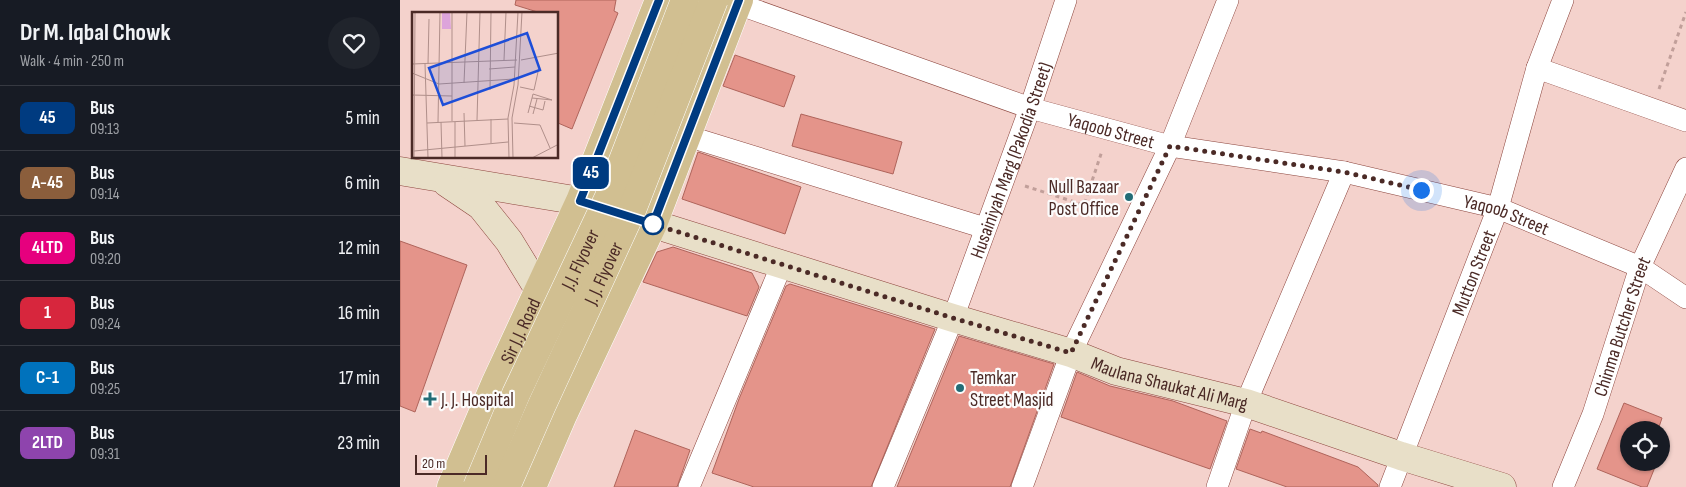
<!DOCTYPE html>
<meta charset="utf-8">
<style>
:root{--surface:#171b24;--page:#20242c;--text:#f1f3f6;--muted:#9ea1a6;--line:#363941}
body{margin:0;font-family:"Sofia Sans Condensed",sans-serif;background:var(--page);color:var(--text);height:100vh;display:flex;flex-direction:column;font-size:19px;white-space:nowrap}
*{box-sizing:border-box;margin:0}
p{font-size:16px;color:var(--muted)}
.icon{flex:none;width:28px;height:28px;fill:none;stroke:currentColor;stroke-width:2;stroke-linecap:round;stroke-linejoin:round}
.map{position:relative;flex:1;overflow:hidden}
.drawer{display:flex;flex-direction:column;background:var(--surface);width:400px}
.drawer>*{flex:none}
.badge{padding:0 10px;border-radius:8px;font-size:18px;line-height:32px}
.controls{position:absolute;left:1220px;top:421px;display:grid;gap:10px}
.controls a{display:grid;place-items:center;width:50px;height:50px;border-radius:50%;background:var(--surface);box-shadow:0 1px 4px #0004;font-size:25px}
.scale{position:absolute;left:15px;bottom:12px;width:72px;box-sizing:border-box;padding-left:5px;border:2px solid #4b2a26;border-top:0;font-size:14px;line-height:18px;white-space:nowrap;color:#4b2a26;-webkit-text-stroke:4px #fcfcfc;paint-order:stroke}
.you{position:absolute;width:25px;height:25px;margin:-12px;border:4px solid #fff;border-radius:50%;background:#1a73e8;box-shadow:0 0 0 8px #1a73e833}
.map>.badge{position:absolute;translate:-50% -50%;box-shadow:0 0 0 2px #fff}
.round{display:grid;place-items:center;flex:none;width:52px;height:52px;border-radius:26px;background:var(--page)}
.headline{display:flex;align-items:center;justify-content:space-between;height:85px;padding:0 20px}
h1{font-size:24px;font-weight:700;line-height:38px}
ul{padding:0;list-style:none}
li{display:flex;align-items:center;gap:15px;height:65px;padding:0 20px;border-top:1px solid var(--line)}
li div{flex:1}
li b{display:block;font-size:19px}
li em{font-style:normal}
li .badge{min-width:55px;font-weight:700;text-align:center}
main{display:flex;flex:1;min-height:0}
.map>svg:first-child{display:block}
.building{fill:#e4948a;stroke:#af645b}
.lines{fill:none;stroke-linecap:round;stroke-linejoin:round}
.street-casing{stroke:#8c453d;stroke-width:22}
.secondary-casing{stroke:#8c453d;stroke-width:29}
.primary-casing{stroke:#fff;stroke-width:29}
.path{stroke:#c19f9a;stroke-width:3;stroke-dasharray:4 4;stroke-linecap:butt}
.street{stroke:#fff;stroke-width:21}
.secondary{stroke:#e8dfc8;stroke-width:28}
.primary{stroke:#d1bf91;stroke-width:28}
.primary-bridge-casing{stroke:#fff;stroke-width:29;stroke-linecap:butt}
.primary-bridge{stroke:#d1bf91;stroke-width:28}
.line-casing{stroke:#fff;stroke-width:11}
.line{stroke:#003b80;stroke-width:8}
.walk{stroke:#4b2a26;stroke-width:5;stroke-dasharray:0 9}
.poi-dot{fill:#236c76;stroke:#fcfcfc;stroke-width:2}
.stop-dot{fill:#fff;stroke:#003b80;stroke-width:2.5}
.labels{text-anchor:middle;stroke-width:4.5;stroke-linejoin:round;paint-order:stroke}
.street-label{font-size:19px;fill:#4b2a26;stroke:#fcfcfc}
.poi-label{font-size:19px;fill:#4b2a26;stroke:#fcfcfc;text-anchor:start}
.inset-road{fill:none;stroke:#b08f8a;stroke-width:1}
.view{fill:#1d4ed8;fill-opacity:0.15;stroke:#1d4ed8;stroke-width:2.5}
.inset-edge{fill:none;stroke:#4b2a26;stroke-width:2.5}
</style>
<main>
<section class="drawer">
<div class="headline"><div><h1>Dr M. Iqbal Chowk</h1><p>Walk · 4 min · 250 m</p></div><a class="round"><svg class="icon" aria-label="heart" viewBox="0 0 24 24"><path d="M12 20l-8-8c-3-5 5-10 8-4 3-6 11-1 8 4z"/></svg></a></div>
<ul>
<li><span class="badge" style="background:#003b80;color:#fff">45</span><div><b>Bus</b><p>09:13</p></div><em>5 min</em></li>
<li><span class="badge" style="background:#8b5e3c;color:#fff">A-45</span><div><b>Bus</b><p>09:14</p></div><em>6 min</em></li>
<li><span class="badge" style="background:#e6007e;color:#fff">4LTD</span><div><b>Bus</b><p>09:20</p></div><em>12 min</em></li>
<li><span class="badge" style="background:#d7263d;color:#fff">1</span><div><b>Bus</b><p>09:24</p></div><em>16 min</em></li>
<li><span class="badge" style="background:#0072bc;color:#fff">C-1</span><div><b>Bus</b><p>09:25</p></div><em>17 min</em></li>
<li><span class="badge" style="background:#8e44ad;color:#fff">2LTD</span><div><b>Bus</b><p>09:31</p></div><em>23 min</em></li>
</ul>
</section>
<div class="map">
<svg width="1286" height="487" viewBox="0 0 1286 487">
<rect width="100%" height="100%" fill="#f4d2cc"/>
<g class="building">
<path d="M116 0H216L214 11 218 13 172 129 158 123V14H144L115 5Z"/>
<path d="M335 55 395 76 384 107 323 86Z"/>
<path d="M401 114 502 142 493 174 392 146Z"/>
<path d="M298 152 401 187 385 234 282 199Z"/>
<path d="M0 241 67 265 15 412 0 406Z"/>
<path d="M273 247 352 273 359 287 347 316 243 282 257 252Z"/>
<path d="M390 284 535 329 471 487H354L312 473 339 399 386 286Z"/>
<path d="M559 336 654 364 610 487H497Z"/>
<path d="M677 372 710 386 773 401 827 421 810 469 661 417Z"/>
<path d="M1224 403 1262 418 1258 430H1229V462H1257L1247 487H1242L1197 469Z"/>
<path d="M850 429 861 433 862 431 958 467 978 485V487H887L836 469Z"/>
<path d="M235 430 290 450 277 487H214Z"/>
</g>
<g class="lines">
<g class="street-casing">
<g id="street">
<path id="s1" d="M338 4 630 108 770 146 944 172 1098 208 1240 267 1286 298"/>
<path d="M1137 68 1286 121"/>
<path d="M287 136 585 228"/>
<path d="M289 487 382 264"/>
<path id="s2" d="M483 487 553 318 630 108 666 0"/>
<path d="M622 487 671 353 770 146 828 0"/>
<path d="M817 487 846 403 944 172"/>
<path id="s3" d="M990 487 1098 208 1137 68 1163 0"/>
<path id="s4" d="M1163 487 1193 414 1240 267 1286 168"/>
</g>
</g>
<g class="secondary-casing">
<g id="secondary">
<path id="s5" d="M0 171 180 201 553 318 671 353 716 371 846 403 1001 456 1102 487"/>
<path d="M47 183 81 206 109 241 139 290"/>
</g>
</g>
<g class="primary-casing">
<g id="primary">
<path id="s6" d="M51 487 95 384 180 201 259 0"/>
<path d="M132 487 163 415 253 224 339 0"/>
</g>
</g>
<g class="path">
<path d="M1259 89 1286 12"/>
<path d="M625 186 684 205 702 151"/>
</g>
<use href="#street" class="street"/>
<use href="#secondary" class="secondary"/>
<use href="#primary" class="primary"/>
<g class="primary-bridge-casing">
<g id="primary-bridge">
<path id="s7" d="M77 487 116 394 208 199 285 0"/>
<path id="s8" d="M106 487 142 405 232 210 314 0"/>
</g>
</g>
<use href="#primary-bridge" class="primary-bridge"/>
</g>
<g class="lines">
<g class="line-casing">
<path id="line" d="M259 0 180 201 253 224 339 0"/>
</g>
<use href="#line" class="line"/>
<path class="walk" d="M253 224 553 318 671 353 770 146 944 172 1021 190"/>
</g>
<g class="poi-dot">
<circle cx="729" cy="197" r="5"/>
<circle cx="560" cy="388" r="5"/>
<path d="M27.5 391.5h5v5h5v5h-5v5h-5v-5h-5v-5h5z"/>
</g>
<circle class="stop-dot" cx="253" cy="224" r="10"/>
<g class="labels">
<g class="street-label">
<text dy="7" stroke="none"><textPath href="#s1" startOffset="394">Yaqoob Street</textPath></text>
<text dy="7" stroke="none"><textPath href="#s2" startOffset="351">Husainiyah Marg (Pakodia Street)</textPath></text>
<text dy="7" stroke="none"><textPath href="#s1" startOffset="799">Yaqoob Street</textPath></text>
<text dy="7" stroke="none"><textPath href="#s7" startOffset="250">J.J. Flyover</textPath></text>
<text dy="7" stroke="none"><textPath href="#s3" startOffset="230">Mutton Street</textPath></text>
<text dy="7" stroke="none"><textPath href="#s8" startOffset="235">J. J. Flyover</textPath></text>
<text dy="7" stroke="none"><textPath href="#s4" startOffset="171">Chinma Butcher Street</textPath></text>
<text dy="7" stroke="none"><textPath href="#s6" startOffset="171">Sir J.J. Road</textPath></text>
<text dy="7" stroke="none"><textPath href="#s5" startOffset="800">Maulana Shaukat Ali Marg</textPath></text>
</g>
<g class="poi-label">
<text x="719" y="193" text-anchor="end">Null Bazaar<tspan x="719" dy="22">Post Office</tspan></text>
<text x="570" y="384">Temkar<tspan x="570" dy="22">Street Masjid</tspan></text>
<text x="41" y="406">J. J. Hospital</text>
</g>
</g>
<g transform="translate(12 12)">
<rect width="146" height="146" fill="#f4d2cc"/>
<path d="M30 0H38L39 17H30Z" fill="#dda4db"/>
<path class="inset-road" d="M92 48 94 0M109 48 147 41M0 52 105 48M13 52 16 146M16 52 17 7M77 57 103 55M0 61 27 72 102 67M52 71 55 0M108 75 122 78 126 60M78 78 79 0M0 83 40 84M117 94 131 98 133 89M52 101 53 134M116 101 120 86 121 82 140 88 120 86M121 102 125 87M65 108 68 0M40 109V0M26 110 28 0M29 110 30 146M15 111 96 107M102 111 128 113 138 136M79 131V107M2 139 96 130M2 146 3 0M43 146V110M97 146 96 106 102 73 106 0M101 146 100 106 106 73 110 0M120 146 147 132"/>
<path class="view" d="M115 21 128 58 31 93 17 56Z"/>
<rect width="146" height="146" class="inset-edge"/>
</g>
</svg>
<div class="controls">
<a><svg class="icon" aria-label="locate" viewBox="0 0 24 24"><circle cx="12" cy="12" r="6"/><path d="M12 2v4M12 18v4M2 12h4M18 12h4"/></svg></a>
</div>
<div class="scale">20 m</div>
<div class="you" style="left:1021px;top:190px"></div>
<b class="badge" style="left:191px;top:173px;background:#003b80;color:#fff">45</b>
</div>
</main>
